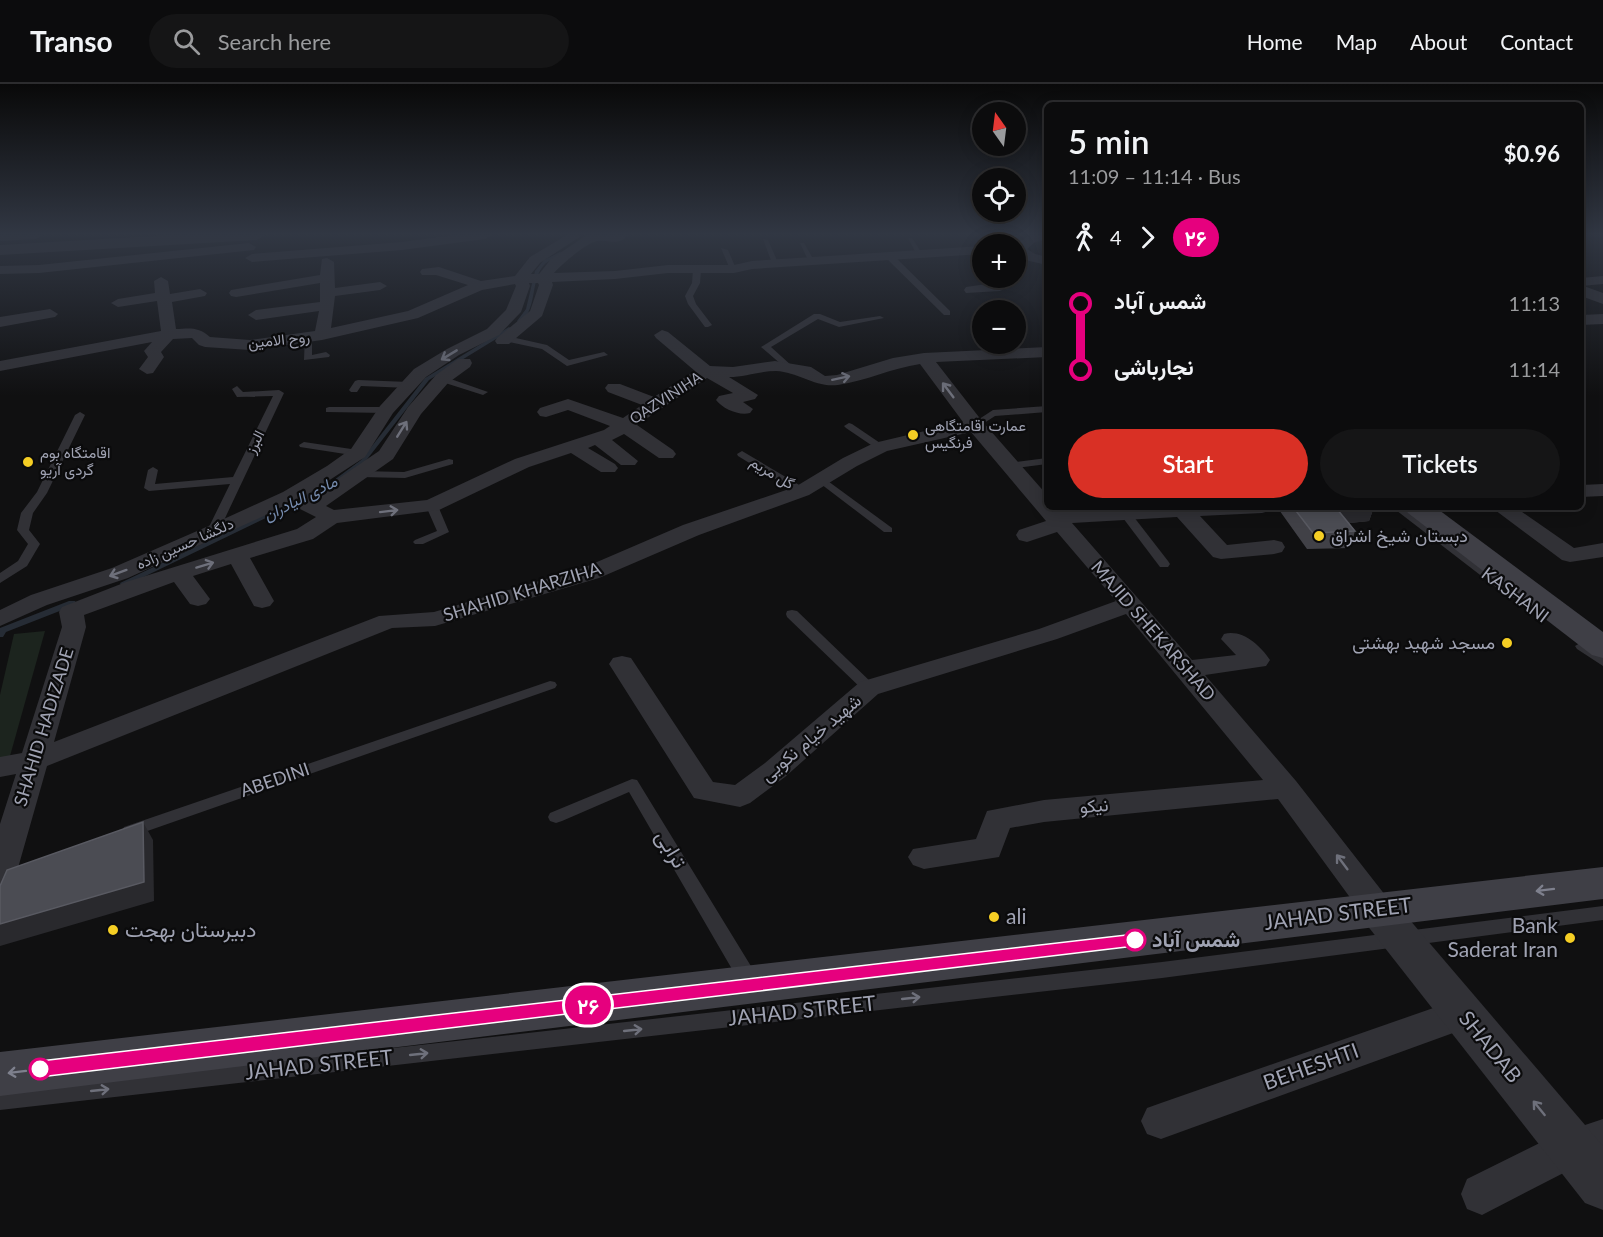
<!DOCTYPE html>
<meta charset="utf-8">
<style>
:root{--surface:#0c0c0d;--page:#151516;--text:#f1f3f6;--muted:#9a9b9d;--line:#2c2c2e;--accent:#d93025}
body{margin:0;font-family:Lato,Vazirmatn,sans-serif;background:var(--page);color:var(--text);height:100vh;display:flex;flex-direction:column;font-size:22px;white-space:nowrap}
*{box-sizing:border-box;margin:0}
p{font-size:20px;color:var(--muted)}
.icon{flex:none;width:33px;height:33px;fill:none;stroke:currentColor;stroke-width:2;stroke-linecap:round;stroke-linejoin:round}
.map{position:relative;flex:1;overflow:hidden}
.sheet{position:absolute;left:1044px;top:18px;width:540px;height:408px;display:flex;flex-direction:column;background:var(--surface);border-radius:9px;box-shadow:0 3px 15px #0003,0 0 0 2px var(--line)}
.sheet>*{flex:none}
.badge{padding:0 12px;border-radius:20px;font-size:21px;line-height:39px}
.needle{width:39px;rotate:346deg}
.fabs{position:absolute;left:972px;top:18px;display:grid;gap:12px}
.fabs a{display:grid;place-items:center;width:54px;height:54px;border-radius:50%;background:var(--surface);box-shadow:0 3px 15px #0003,0 0 0 2px var(--line);font-size:30px}
.map>.badge{position:absolute;translate:-50% -50%;box-shadow:0 0 0 3px #fff}
.legs{display:flex;align-items:center;gap:9px;height:66px;padding:0 24px;font-size:20px}
.legs p{margin-inline-start:auto}
.headline{display:flex;align-items:center;justify-content:space-between;height:102px;padding:0 24px}
h1{font-size:33px;font-weight:600;line-height:45px}
.button{display:flex;gap:12px;margin-top:auto;padding:12px 24px}
.button a{flex:1;height:69px;border-radius:36px;background:var(--accent);color:#fff;font-size:24px;font-weight:600;line-height:69px;text-align:center}
.button a+a{background:var(--page);color:var(--text)}
ul{padding:0 24px;list-style:none}
li{display:flex;align-items:center;gap:21px;height:66px;font-size:22px}
li i{display:grid;place-items:center;width:9px;height:100%;margin:0 8px;background:currentColor}
li i::after{content:'';width:15px;height:15px;margin:-8px;border:4px solid;border-radius:50%;background:var(--surface)}
li p{margin-inline-start:auto}
li:first-child i{background:linear-gradient(#0000 50%,currentColor 0)}
li:last-child i{background:linear-gradient(currentColor 50%,#0000 0)}
header{display:flex;align-items:center;gap:36px;box-sizing:border-box;height:84px;padding:0 30px;background:var(--surface);border-bottom:2px solid var(--line)}
header strong{font-size:28px}
nav{display:flex;gap:33px;margin-inline-start:auto;font-size:21px}
.search{width:420px;height:54px;background:var(--page);display:flex;align-items:center;gap:15px;box-sizing:border-box;padding:0 21px;border-radius:33px;color:var(--muted);font-size:22px}
.map>svg:first-child{display:block}
.green{fill:#1c241e}
.lines{fill:none;stroke-linecap:round;stroke-linejoin:round}
.stream{fill:#262c35;fill-rule:evenodd}
.service{fill:#313136;fill-rule:evenodd}
.minor{fill:#313136;fill-rule:evenodd}
.tertiary{fill:#313136;fill-rule:evenodd}
.secondary{fill:#3f3f46;fill-rule:evenodd}
.wall{fill:#414147}
.shaded-wall{fill:#29292d}
.building{fill:#4b4c53;stroke:#595a62;stroke-width:1.5}
.oneway{stroke:#6e707b}
.oneway2{stroke:#7e808d}
.line-1{fill:#e6007e;stroke:#fff;stroke-width:1.5}
.poi-dot{fill:#f5ce24;stroke:#0b0b0c;stroke-width:2}
.stop-1-dot{fill:#fff;stroke:#e6007e;stroke-width:3}
.labels{text-anchor:middle;stroke-width:4.5;stroke-linejoin:round;paint-order:stroke}
.far-street-label{font-size:15px;fill:#a0a3b3;stroke:#0b0b0c}
.far-poi-label{font-size:15px;fill:#a0a3b3;stroke:#0b0b0c;text-anchor:start}
.far-water-label{font-size:16px;font-style:italic;fill:#768caf;stroke:#0b0b0c}
.poi-label{font-size:18px;fill:#a0a3b3;stroke:#0b0b0c;text-anchor:start}
.street-label{font-size:18px;fill:#a0a3b3;stroke:#0b0b0c}
.near-street-label{font-size:21px;fill:#a0a3b3;stroke:#0b0b0c}
.near-poi-label{font-size:21px;fill:#a0a3b3;stroke:#0b0b0c;text-anchor:start}
.near-stop-label{font-size:21px;font-weight:bold;fill:#a0a3b3;stroke:#0b0b0c;text-anchor:start}
</style>
<header>
<strong>Transo</strong>
<div class="search"><svg class="icon" aria-label="search" viewBox="0 0 24 24"><circle cx="10" cy="10" r="6"/><path d="M15 15l6 6"/></svg>Search here</div>
<nav><a>Home</a><a>Map</a><a>About</a><a>Contact</a></nav>
</header>
<div class="map">
<svg width="1603" height="1153" viewBox="0 0 1603 1153">
<rect width="100%" height="100%" fill="#101011"/>
<path class="green" d="M45 547 10 672 0 674V611L14 550Z"/>
<g class="lines">
<g class="stream">
<path d="M560 168 564 169C558 173 549 176 544 181 530 197 538 220 522 238H518L517 237 526 225 535 187 544 176Z"/>
<path d="M509 243 512 245 511 246 429 296 365 378 334 401 127 501H121L120 499 330 399 361 376 425 294Z"/>
<path d="M69 517H75L76 519 75 521 6 548 3 553H0V544Z"/>
</g>
<g class="service">
<path d="M908 154H912L923 171H917Z"/>
<path d="M763 155 768 156 779 181 772 179Z"/>
<path d="M800 159H804L815 178H809Z"/>
<path d="M721 164 728 166 737 187 730 185Z"/>
<path d="M885 169H891L950 227V231H944L885 173Z"/>
<path d="M697 184 701 186 700 199 693 212 696 220 712 241 708 243H705L688 220 685 212 692 199 693 186Z"/>
<path d="M814 230H820L840 238 880 232 884 234 839 243 818 235 771 263 792 282V286L789 287 761 263Z"/>
<path d="M305 251 312 253V271L326 268 330 271 329 273 304 276Z"/>
<path d="M507 252 547 261 569 276 604 268 608 271 567 282 542 265 504 257V253Z"/>
<path d="M439 293H445L488 308 483 311 439 297Z"/>
<path d="M358 296 409 298 414 301 409 304 361 302 357 308H351L349 306 355 297Z"/>
<path d="M237 302 243 308 279 306 284 309 218 449 212 452 206 449 230 400 149 407 144 404 148 386 153 383 158 386 155 400 233 393 273 312 237 313 232 305Z"/>
<path d="M1047 322V328L995 332 978 343 970 341 993 326Z"/>
<path d="M329 323H386L391 326 386 329 326 328V324Z"/>
<path d="M80 328 85 331 47 409 33 429 29 446 40 460 27 482 0 499V489L18 477 28 460 17 446 21 429 37 408 75 331Z"/>
<path d="M849 339 852 340 886 363 881 366 877 365 846 344 844 342Z"/>
<path d="M304 358 358 366 363 369 358 372 300 363 299 361Z"/>
<path d="M742 367 806 405 807 407 802 410 798 409 738 372 737 370Z"/>
<path d="M1047 374V380L1009 385 1004 382 1009 379Z"/>
<path d="M449 375 453 376V380L405 394 360 393 355 390 360 387 404 388Z"/>
<path d="M821 392 892 444V448H884L817 397 816 395Z"/>
<path d="M432 419 438 422 449 448 423 460H415L413 458 415 456 437 447 426 422Z"/>
<path d="M1392 423H1405L1518 508 1520 511 1518 514H1510Z"/>
<path d="M1126 427 1130 428 1168 477 1170 480 1168 483H1160L1120 430Z"/>
<path d="M792 526 797 527 874 601 876 604 874 607H864L787 533 786 530 787 527Z"/>
<path d="M1582 558 1603 571V582L1577 565 1575 562Z"/>
<path d="M550 597 555 598 557 601 555 604 136 751 130 753 124 751 122 747 124 743Z"/>
<path d="M632 695 637 696 757 892 759 898 757 904 750 906 743 904 629 708 562 737 556 739 550 737 548 733 550 729Z"/>
<path d="M1603 822V836L1162 894 0 1026V1008L1162 878Z"/>
</g>
<g class="minor">
<path d="M0 151H42L36 155 0 157Z"/>
<path d="M455 151H491L485 155 402 166 252 178 245 174 252 170 402 158Z"/>
<path d="M567 151 581 152 540 179 531 190H539L551 175 587 151H628C618 163 610 155 597 157 586 159 561 181 554 189L615 187 668 181H734L752 177 982 162V170L752 185 734 189H668L615 195 552 198 553 201 542 232 509 260H497L495 257 497 254 530 227 539 201 538 199H529L530 202 521 228 499 251 459 271 426 293 393 329 365 373 305 412 310 414 379 367 408 323 436 291 458 275H470L472 279 470 283 448 299 421 330 393 375 326 422 334 426 427 416 515 375 604 346 610 342 568 326 546 333 540 332 537 328 540 324 568 315 623 334 642 321 608 308 605 304 608 300H620L654 313 695 287 656 254 654 251 662 246 668 248 710 282 733 283 775 277 811 283 825 292 837 291 893 274 924 269 1047 263V273L936 278 982 337 1047 411V423H1058L1061 426 1130 423H1272L1269 427 1262 429 1200 432 1227 461 1274 456 1282 458 1285 463 1282 468 1274 470 1221 475 1213 473 1177 433 1072 439 1192 576 1236 571 1221 555 1224 550C1242 545 1260 561 1270 576L1266 582 1205 591 1296 697 1389 816 1393 825 1389 834 1377 838 1365 834 1278 715 1044 738 1010 744 999 773 924 785 913 781 908 773 913 765 976 755 987 727 1044 716 1263 696 1126 530 1057 555 878 610 785 693 750 719 740 723 694 714 609 580 613 574 622 572 631 574 713 698 735 701 765 679 860 598 1039 545 1116 517 1057 448 1027 458 1019 456 1016 451 1019 446 1046 437 971 348 887 367 857 382 809 411 699 451 599 494 435 542 392 544 47 682 16 791 11 800 0 803V740L16 690 0 693V673L22 669 62 543 59 528 62 523 126 498 297 445 316 433 290 420 128 494 47 521 0 542V526L31 511 112 484 204 444 283 408 327 382 351 365 380 322 414 285 447 265 487 245 506 226 516 202 515 200 482 206 418 234 322 256 250 266 205 263 199 261 192 254 173 255 161 268 164 273 153 289 147 290 139 285 148 273 144 267 152 258 0 287V277L161 247 157 217 118 223 111 219 118 215 155 209 154 197 161 193 168 197 170 210 200 205 207 209 205 212 172 218 176 245C191 244 199 243 210 253L250 256 315 247 319 227 256 236 248 231 256 226 320 218V199L236 213 231 212 229 209 231 206 320 191 322 175 327 174 334 178 335 204 380 198 387 202 380 206 335 212 331 244 408 227 468 201 436 191H422L420 188 422 185 439 183 481 197 515 192 530 173ZM920 280 963 338 874 359 843 374 795 403 683 441 583 484 434 528 379 532 54 658 86 543 84 531 174 498 190 520 198 522 206 520 210 515 193 492 231 480 254 522 262 524 270 522 274 517 250 474 313 455 337 439 439 426 529 383 571 369 601 388H615L618 384 615 380 588 364 595 361 621 381H635L638 377 612 356 624 350 659 374H673L676 370 673 366 637 341 707 294 733 309 719 312 716 316C723 325 739 332 750 329L753 325 743 318 755 315 758 311 729 293C745 293 760 287 776 287 799 288 815 304 838 301 866 297 892 284 920 280Z"/>
<path d="M1031 151H1047V156L1035 158 1027 165 1035 170 1047 173V181L1025 176 1016 169 1017 159Z"/>
<path d="M249 159 256 163 254 166 39 189 0 190V182L39 181Z"/>
<path d="M982 192 996 194 1007 203 1000 207 966 209 964 206 966 203 987 200 981 194Z"/>
<path d="M1603 192V200L1581 202V194Z"/>
<path d="M50 225 58 230 55 233 0 243V233Z"/>
<path d="M1603 230V240L1581 241V231Z"/>
<path d="M1603 400V412L1581 413V401Z"/>
<path d="M1491 423H1515L1574 464 1603 459V473L1570 478 1562 476Z"/>
<path d="M1462 914 1475 919 1480 930 1475 941 1161 1055 1147 1050 1141 1037 1147 1024 1161 1019Z"/>
<path d="M1603 1035V1073L1581 1080 1482 1131 1467 1125 1461 1110 1467 1095 1558 1050Z"/>
</g>
<g class="tertiary">
<path d="M173 151H265L257 156 0 171V161Z"/>
<path d="M1581 201 1603 209V220L1581 212Z"/>
<path d="M1377 809 1391 814 1603 1062V1126L1585 1119 1363 836 1357 825 1363 814Z"/>
</g>
<g class="secondary">
<path d="M1038 151H1047V157L1041 156Z"/>
<path d="M1404 423H1435L1603 548V574L1592 571 1408 429Z"/>
<path d="M1603 783V815L0 1012V968Z"/>
</g>
</g>
<path class="wall" d="M1277 423H1374L1369 437 1349 439 1355 447 1350 464 1307 465Z"/>
<g class="shaded-wall">
<path d="M1354 423H1374L1369 437 1332 441 1337 425Z"/>
<path d="M143 738 153 756 154 817 0 862V840Z"/>
</g>
<g class="building">
<path d="M1293 423H1354L1337 425 1355 447 1313 449Z"/>
<path d="M143 738 144 798 0 840V802L7 786Z"/>
</g>
<defs><path id="oneway-shaft" d="M-6 0H5M1.5-3L5.5 0L1.5 3" fill="none" stroke-width="1.6" stroke-linecap="round" stroke-linejoin="round" transform="scale(1.5)"/></defs>
<g class="oneway">
<use href="#oneway-shaft" transform="translate(449 271) rotate(149)"/>
<use href="#oneway-shaft" transform="translate(841 294) rotate(-12)"/>
<use href="#oneway-shaft" transform="translate(948 306) rotate(-127)"/>
<use href="#oneway-shaft" transform="translate(402 345) rotate(-58)"/>
<use href="#oneway-shaft" transform="translate(389 427) rotate(-7)"/>
<use href="#oneway-shaft" transform="translate(205 481) rotate(-17)"/>
<use href="#oneway-shaft" transform="translate(118 489) rotate(160)"/>
<use href="#oneway-shaft" transform="translate(1342 778) rotate(-127)"/>
<use href="#oneway-shaft" transform="translate(911 914) rotate(-6)"/>
<use href="#oneway-shaft" transform="translate(633 946) rotate(-6)"/>
<use href="#oneway-shaft" transform="translate(419 970) rotate(-6)"/>
<use href="#oneway-shaft" transform="translate(100 1006) rotate(-6)"/>
<use href="#oneway-shaft" transform="translate(1539 1024) rotate(-129)"/>
</g>
<g class="oneway2">
<use href="#oneway-shaft" transform="translate(1545 806) rotate(173)"/>
<use href="#oneway-shaft" transform="translate(17 988) rotate(173)"/>
</g>
<linearGradient id="sky" x2="0" y2="1"><stop stop-color="#090909"/><stop offset="0.48" stop-color="#313743"/><stop offset="1" stop-color="#313743" stop-opacity="0"/></linearGradient>
<rect width="1603" height="312" fill="url(#sky)"/>
<path class="line-1" d="M1135 850 1141 852 1143 856 1141 860 1135 862 40 993 34 991 31 985 34 980 40 977Z"/>
<g class="poi-dot">
<circle cx="913" cy="351" r="6"/>
<circle cx="28" cy="378" r="6"/>
<circle cx="1319" cy="452" r="6"/>
<circle cx="1507" cy="559" r="6"/>
<circle cx="994" cy="833" r="6"/>
<circle cx="113" cy="846" r="6"/>
<circle cx="1570" cy="854" r="6"/>
</g>
<g class="stop-1-dot">
<circle cx="1135" cy="856" r="10"/>
<circle cx="40" cy="985" r="10"/>
</g>
<g class="labels">
<g class="far-street-label">
<text transform="translate(279 256) rotate(-6)" y="5">روح الامین</text>
<text transform="translate(666 314) rotate(-33)" y="5">QAZVINIHA</text>
<text transform="translate(255 358) rotate(-64)" y="5">البرز</text>
<text transform="translate(772 389) rotate(31)" y="5">گل مریم</text>
<text transform="translate(185 460) rotate(-24)" y="5">دلگشا حسین زاده</text>
</g>
<g class="far-poi-label">
<text x="925" y="347">عمارت اقامتگاهی<tspan x="925" dy="17">فرنگیس</tspan></text>
<text x="40" y="374">اقامتگاه بوم<tspan x="40" dy="17">گردی آریو</tspan></text>
</g>
<g class="far-water-label">
<text transform="translate(300 414) rotate(-27)" y="6">مادی الیادران</text>
</g>
<g class="poi-label">
<text x="1331" y="458">دبستان شیخ اشراق</text>
<text x="1495" y="565" text-anchor="end">مسجد شهید بهشتی</text>
</g>
<g class="street-label">
<text transform="translate(522 508) rotate(-17)" y="6">SHAHID KHARZIHA</text>
<text transform="translate(1515 511) rotate(37)" y="6">KASHANI</text>
<text transform="translate(1153 547) rotate(49)" y="6">MAJID SHEKARSHAD</text>
<text transform="translate(44 643) rotate(-73)" y="6">SHAHID HADIZADE</text>
<text transform="translate(811 654) rotate(-40)" y="6">شهید خیام نکویی</text>
<text transform="translate(275 696) rotate(-19)" y="6">ABEDINI</text>
<text transform="translate(1094 722) rotate(-5)" y="6">نیکو</text>
</g>
<g class="near-street-label">
<text transform="translate(671 765) rotate(59)" y="7">ترابی</text>
<text transform="translate(1338 830) rotate(-7)" y="7">JAHAD STREET</text>
<text transform="translate(802 927) rotate(-6)" y="7">JAHAD STREET</text>
<text transform="translate(1490 963) rotate(51)" y="7">SHADAB</text>
<text transform="translate(319 981) rotate(-6)" y="7">JAHAD STREET</text>
<text transform="translate(1311 983) rotate(-20)" y="7">BEHESHTI</text>
</g>
<g class="near-poi-label">
<text x="1006" y="840">ali</text>
<text x="1558" y="849" text-anchor="end">Bank<tspan x="1558" dy="24">Saderat Iran</tspan></text>
<text x="125" y="853">دبیرستان بهجت</text>
</g>
<g class="near-stop-label">
<text x="1152" y="863">شمس آباد</text>
</g>
</g>
</svg>
<div class="fabs">
<a><svg class="needle" viewBox="-14 -14 28 28"><path d="M0-13l5 13h-10z" fill="#e53935"/><path d="M0 13l5-13h-10z" fill="#9a9b9d"/></svg></a>
<a><svg class="icon" aria-label="locate" viewBox="0 0 24 24"><circle cx="12" cy="12" r="6"/><path d="M12 2v4M12 18v4M2 12h4M18 12h4"/></svg></a>
<a>+</a>
<a>−</a>
</div>
<b class="badge" style="left:588px;top:921px;background:#e6007e;color:#fff">۲۶</b>
<section class="sheet">
<div class="headline"><div><h1>5 min</h1><p>11:09 – 11:14 · Bus</p></div><b>$0.96</b></div>
<div class="legs"><svg class="icon" aria-label="walk" viewBox="0 0 24 24"><circle cx="13" cy="4" r="2"/><path d="M13 8l-2 6 4 7M11 14l-3 7M7 12l3-4h3l4 4"/></svg>4<svg class="icon" aria-label="forward" viewBox="0 0 24 24"><path d="M9 5l7 7-7 7"/></svg><b class="badge" style="background:#e6007e;color:#fff">۲۶</b></div>
<ul>
<li><i style="color:#e6007e"></i><b>شمس آباد</b><p>11:13</p></li>
<li><i style="color:#e6007e"></i><b>نجارباشی</b><p>11:14</p></li>
</ul>
<div class="button"><a>Start</a><a>Tickets</a></div>
</section>
</div>
